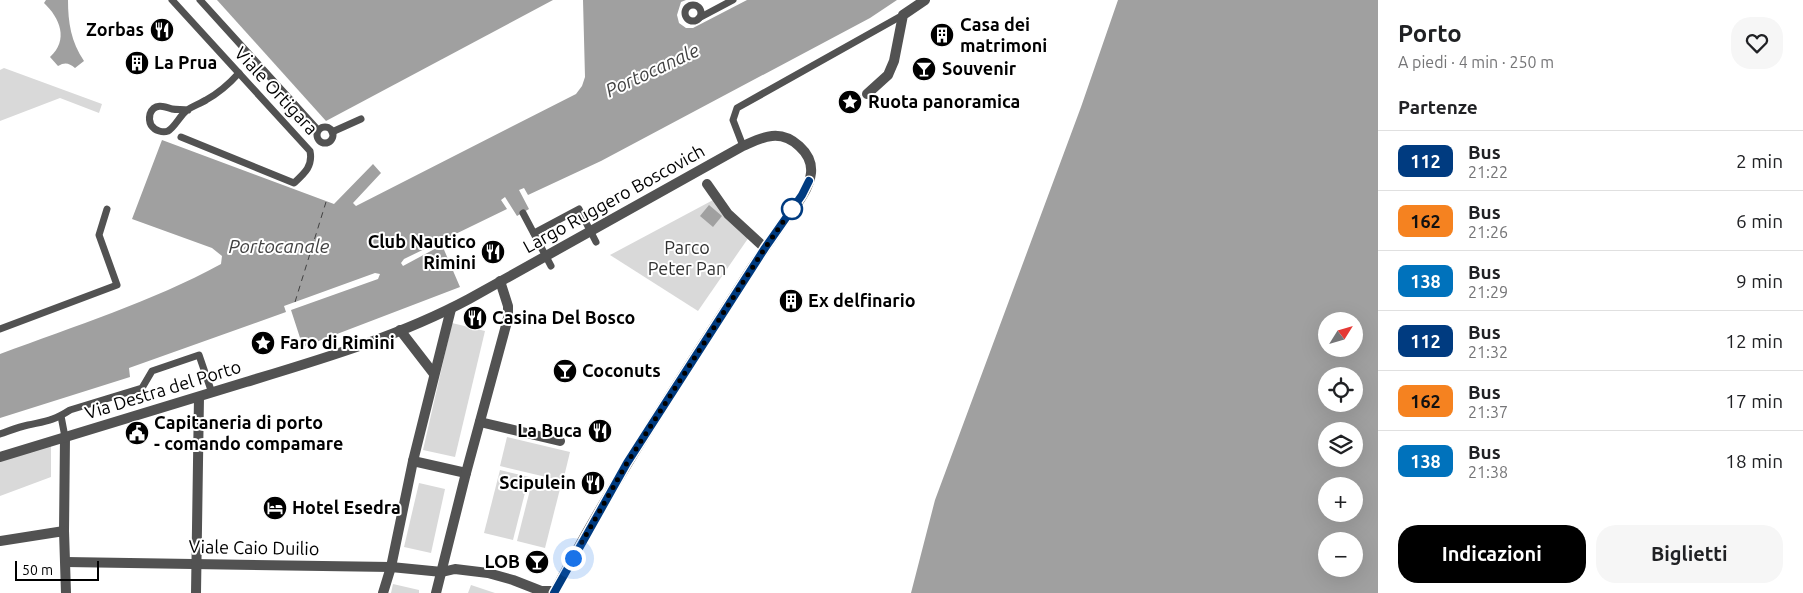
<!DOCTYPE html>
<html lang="it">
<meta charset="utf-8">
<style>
:root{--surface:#fff;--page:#f6f6f6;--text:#202124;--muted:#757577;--line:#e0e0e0;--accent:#000}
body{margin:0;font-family:Ubuntu,sans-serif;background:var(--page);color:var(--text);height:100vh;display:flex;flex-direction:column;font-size:19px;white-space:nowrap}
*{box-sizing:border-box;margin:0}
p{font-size:16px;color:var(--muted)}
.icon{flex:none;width:28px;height:28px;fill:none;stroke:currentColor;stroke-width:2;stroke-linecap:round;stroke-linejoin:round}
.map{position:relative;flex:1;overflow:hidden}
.drawer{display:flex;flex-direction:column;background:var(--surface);width:425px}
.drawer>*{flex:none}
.badge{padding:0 10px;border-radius:8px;font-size:18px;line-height:32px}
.needle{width:32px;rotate:53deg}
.controls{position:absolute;left:1318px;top:312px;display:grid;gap:10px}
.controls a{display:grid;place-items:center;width:45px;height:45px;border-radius:50%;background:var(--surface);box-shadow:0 5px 20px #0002;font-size:25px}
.scale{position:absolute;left:15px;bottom:12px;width:84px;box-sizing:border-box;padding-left:5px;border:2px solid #000;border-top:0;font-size:14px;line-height:18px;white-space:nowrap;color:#000;-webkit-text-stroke:4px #fff;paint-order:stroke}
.you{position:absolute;width:25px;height:25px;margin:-12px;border:4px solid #fff;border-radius:50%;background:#1a73e8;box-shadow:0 0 0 8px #1a73e833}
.map>.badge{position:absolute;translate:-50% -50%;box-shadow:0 0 0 2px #fff}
h2{padding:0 20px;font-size:19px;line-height:45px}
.round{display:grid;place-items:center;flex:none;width:52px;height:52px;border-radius:20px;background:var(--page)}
.summary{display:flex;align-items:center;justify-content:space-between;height:85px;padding:0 20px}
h1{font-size:24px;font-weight:700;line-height:38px}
.button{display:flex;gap:10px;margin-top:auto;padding:10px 20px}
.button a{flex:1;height:58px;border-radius:20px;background:var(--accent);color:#fff;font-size:20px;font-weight:700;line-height:58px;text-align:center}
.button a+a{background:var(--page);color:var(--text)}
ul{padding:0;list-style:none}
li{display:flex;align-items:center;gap:15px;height:60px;padding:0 20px;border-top:1px solid var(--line)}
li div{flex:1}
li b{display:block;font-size:19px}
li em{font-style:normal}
li .badge{min-width:55px;font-weight:700;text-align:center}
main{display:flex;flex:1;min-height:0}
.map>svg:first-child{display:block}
.green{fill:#d9d9d9}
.water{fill:#a0a0a0;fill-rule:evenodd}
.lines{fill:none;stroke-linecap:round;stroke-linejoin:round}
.ferry{stroke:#414141;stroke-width:1;stroke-dasharray:6 5;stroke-linecap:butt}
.service{stroke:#525252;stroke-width:7}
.pedestrian{stroke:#525252;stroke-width:10}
.minor{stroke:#525252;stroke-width:10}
.tertiary{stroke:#525252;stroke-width:10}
.line-casing{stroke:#fff;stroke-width:11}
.line{stroke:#003b80;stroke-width:8}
.walk{stroke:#000;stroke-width:5;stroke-dasharray:0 9}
.stop-dot{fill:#fff;stroke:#003b80;stroke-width:2.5}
.labels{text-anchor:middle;stroke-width:4;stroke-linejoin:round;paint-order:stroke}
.poi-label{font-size:18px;font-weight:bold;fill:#000;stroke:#fff;text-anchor:start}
.street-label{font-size:18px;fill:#000;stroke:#fff}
.park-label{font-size:18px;fill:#303030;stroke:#fff}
.water-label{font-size:19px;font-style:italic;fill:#414141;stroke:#fff}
</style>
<main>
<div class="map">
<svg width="1378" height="593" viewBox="0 0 1378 593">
<rect width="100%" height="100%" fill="#fff"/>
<g class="green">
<path d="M4 68 102 104 99 113 60 98 0 121V70Z"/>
<path d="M715 199 749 237 698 311 610 255Z"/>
<path d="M452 323 485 331 455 457 423 450Z"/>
<path d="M507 437 570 452 563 481 500 466Z"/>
<path d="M51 445V477L0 496V461Z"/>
<path d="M500 470 529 477 513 540 484 533Z"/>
<path d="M533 478 561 485 545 548 517 541Z"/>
<path d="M419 483 445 489 431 553 404 547Z"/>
<path d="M393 584 419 590V593H391Z"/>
<path d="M471 585 495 593H468Z"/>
</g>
<g class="water">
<path d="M46 0H68C68 22 71 42 84 61L75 68C69 63 65 62 58 66L50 57C69 40 60 18 44 3Z"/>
<path d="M217 0H553L326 121Z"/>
<path d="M583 0H686L681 2 677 15 679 23 686 28H693L747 0H897L870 18 601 161 528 195 524 188 519 190 529 209 517 216 505 197 501 200 507 209 404 259 401 263 403 266 442 245 460 287 303 347 291 310 378 279 380 274 375 273 284 306 286 312 129 368 130 377 0 418V354C75 326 151 302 221 264L222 256 212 248 132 219 162 140 334 204 373 164 381 173 353 203 356 206 576 94 582 86 585 77Z"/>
<path d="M1118 0H1378V593H911L935 500 1081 107ZM1354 321V349H1326V321ZM1354 376V404H1326V376ZM1326 431H1354V459H1326ZM1354 486V514H1326V486ZM1354 541V569H1326V541Z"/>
<path d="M709 205 722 216 713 227 700 216Z"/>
</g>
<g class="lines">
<path class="ferry" d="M295 302 326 202"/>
<g class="service">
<path d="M172 0 310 151C313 166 305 173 294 183L181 137"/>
<path d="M200 0 318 130"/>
<circle cx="693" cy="13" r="8"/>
<path d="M699 18 733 0"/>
<path d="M188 110C183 109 177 110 172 109 164 106 154 103 150 114 149 118 150 123 151 125 155 131 163 133 168 131 174 128 180 116 186 111 192 106 200 104 206 100 219 93 229 84 239 73"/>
<circle cx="325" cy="135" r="8"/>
<path d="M332 132 361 119"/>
<path d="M743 146 733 120 737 108 903 15"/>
<path d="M523 213 551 266"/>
<path d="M534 233 579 209 596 242"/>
<path d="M0 329 117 285 99 235 107 209"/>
<path d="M61 416 65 437"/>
<path d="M0 434C9 431 18 427 28 425 46 421 53 421 70 410L142 388 152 371 199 355 212 393"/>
</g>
<g class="pedestrian">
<path d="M867 94 888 75 894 61 903 15 925 0"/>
<path d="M707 184 728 214 765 248"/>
</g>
<g class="minor">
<path d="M400 330 434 374"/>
<path d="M480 422 560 441"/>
<path d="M413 461 466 473"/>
<path d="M64 531 65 437"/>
<path d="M66 562 391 567 442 572 455 569 488 573 513 580 541 591H555"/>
<path d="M196 593 199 397"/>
<path d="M383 593 391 567 413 461 451 309"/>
<path d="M436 593 466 473 508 318V306L500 281"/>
</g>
<g class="tertiary">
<path d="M0 457C82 432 164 407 246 382 322 359 400 336 469 299L743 146C752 142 761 137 772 136 791 134 813 153 811 173 809 192 792 210 781 225 771 240 761 254 751 269 683 376 612 481 554 593"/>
<path d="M0 541 64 531 66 593"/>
</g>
</g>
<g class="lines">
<g class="line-casing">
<path id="line" d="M554 593 627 463 765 248 802 195 809 181"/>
</g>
<use href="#line" class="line"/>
<path class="walk" d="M573 558 627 463 765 248 792 209"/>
</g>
<defs>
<g id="restaurant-disc" transform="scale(1.25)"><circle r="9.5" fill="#000" stroke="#fff"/><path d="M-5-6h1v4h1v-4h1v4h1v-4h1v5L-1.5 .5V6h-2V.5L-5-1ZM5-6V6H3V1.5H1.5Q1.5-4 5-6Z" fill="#fff"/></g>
<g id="building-disc" transform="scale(1.25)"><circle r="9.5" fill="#000" stroke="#fff"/><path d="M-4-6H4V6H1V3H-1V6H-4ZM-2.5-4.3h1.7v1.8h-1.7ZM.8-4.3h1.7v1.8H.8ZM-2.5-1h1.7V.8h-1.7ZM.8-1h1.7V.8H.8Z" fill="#fff"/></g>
<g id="bar-disc" transform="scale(1.25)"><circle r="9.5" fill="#000" stroke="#fff"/><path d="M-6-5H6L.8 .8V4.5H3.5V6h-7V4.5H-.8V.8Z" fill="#fff"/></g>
<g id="sight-disc" transform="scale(1.25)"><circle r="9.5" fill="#000" stroke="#fff"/><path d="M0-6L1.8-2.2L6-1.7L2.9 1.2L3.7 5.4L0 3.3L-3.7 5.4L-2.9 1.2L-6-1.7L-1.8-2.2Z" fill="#fff"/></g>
<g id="civic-disc" transform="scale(1.25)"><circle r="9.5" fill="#000" stroke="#fff"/><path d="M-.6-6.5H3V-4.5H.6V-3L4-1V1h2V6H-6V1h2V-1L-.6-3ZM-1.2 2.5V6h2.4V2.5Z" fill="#fff"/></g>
<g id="hotel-disc" transform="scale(1.25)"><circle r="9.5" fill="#000" stroke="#fff"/><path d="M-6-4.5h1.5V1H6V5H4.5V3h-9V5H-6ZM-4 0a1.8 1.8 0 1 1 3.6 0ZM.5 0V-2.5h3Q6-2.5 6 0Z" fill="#fff"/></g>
</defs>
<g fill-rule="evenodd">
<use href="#restaurant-disc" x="162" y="30"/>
<use href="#building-disc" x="942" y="35"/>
<use href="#building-disc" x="137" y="63"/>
<use href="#bar-disc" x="924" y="69"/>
<use href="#sight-disc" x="850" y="102"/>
<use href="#restaurant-disc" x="493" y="252"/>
<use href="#building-disc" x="791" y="301"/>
<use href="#restaurant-disc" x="475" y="318"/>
<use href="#sight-disc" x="263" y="343"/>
<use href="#bar-disc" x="565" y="371"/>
<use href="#restaurant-disc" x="600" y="431"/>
<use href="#civic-disc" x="137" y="433"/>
<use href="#restaurant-disc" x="593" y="483"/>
<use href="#hotel-disc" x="275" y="508"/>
<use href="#bar-disc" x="537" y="562"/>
</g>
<circle class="stop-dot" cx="792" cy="209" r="10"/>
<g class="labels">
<g class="poi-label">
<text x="960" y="31">Casa dei<tspan x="960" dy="21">matrimoni</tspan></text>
<text x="144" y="36" text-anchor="end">Zorbas</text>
<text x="154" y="69">La Prua</text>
<text x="942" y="75">Souvenir</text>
<text x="868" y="108">Ruota panoramica</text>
<text x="476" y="248" text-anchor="end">Club Nautico<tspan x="476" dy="21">Rimini</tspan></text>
<text x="808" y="307">Ex delfinario</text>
<text x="492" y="324">Casina Del Bosco</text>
<text x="280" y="349">Faro di Rimini</text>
<text x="582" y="377">Coconuts</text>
<text x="154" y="429">Capitaneria di porto<tspan x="154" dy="21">- comando compamare</tspan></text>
<text x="582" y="437" text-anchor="end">La Buca</text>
<text x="576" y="489" text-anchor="end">Scipulein</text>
<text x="292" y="514">Hotel Esedra</text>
<text x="520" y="568" text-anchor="end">LOB</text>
</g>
<g class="street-label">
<text transform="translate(276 91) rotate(47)" y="6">Viale Ortigara</text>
<text transform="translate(614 199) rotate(-29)" y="6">Largo Ruggero Boscovich</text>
<text transform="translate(163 390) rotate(-17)" y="6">Via Destra del Porto</text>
<text transform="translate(254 548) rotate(1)" y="6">Viale Caio Duilio</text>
</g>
<g class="park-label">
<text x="687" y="254">Parco<tspan x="687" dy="21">Peter Pan</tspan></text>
</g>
<g class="water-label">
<text transform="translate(652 70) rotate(-25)" y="7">Portocanale</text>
<text x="279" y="253">Portocanale</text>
</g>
</g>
</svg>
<div class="controls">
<a><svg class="needle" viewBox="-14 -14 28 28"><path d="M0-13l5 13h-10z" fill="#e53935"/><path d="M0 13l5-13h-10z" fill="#757577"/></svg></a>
<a><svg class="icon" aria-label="locate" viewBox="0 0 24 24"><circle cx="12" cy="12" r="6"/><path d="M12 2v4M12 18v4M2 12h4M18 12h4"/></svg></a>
<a><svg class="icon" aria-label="layers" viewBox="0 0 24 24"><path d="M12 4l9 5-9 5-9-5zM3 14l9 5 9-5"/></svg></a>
<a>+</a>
<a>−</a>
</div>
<div class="scale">50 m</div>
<div class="you" style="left:573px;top:558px"></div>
</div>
<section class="drawer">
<div class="summary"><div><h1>Porto</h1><p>A piedi · 4 min · 250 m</p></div><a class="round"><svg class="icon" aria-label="heart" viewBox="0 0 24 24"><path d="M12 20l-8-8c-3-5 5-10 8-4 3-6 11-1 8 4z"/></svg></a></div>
<h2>Partenze</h2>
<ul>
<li><span class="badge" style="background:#003b80;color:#fff">112</span><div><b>Bus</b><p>21:22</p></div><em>2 min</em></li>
<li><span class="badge" style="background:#f58220;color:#111">162</span><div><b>Bus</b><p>21:26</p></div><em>6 min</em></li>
<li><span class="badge" style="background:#0072bc;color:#fff">138</span><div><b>Bus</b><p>21:29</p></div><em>9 min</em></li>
<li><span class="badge" style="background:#003b80;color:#fff">112</span><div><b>Bus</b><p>21:32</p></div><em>12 min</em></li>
<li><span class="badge" style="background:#f58220;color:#111">162</span><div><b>Bus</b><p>21:37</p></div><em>17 min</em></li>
<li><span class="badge" style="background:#0072bc;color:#fff">138</span><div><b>Bus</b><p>21:38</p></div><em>18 min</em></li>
</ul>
<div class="button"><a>Indicazioni</a><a>Biglietti</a></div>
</section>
</main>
